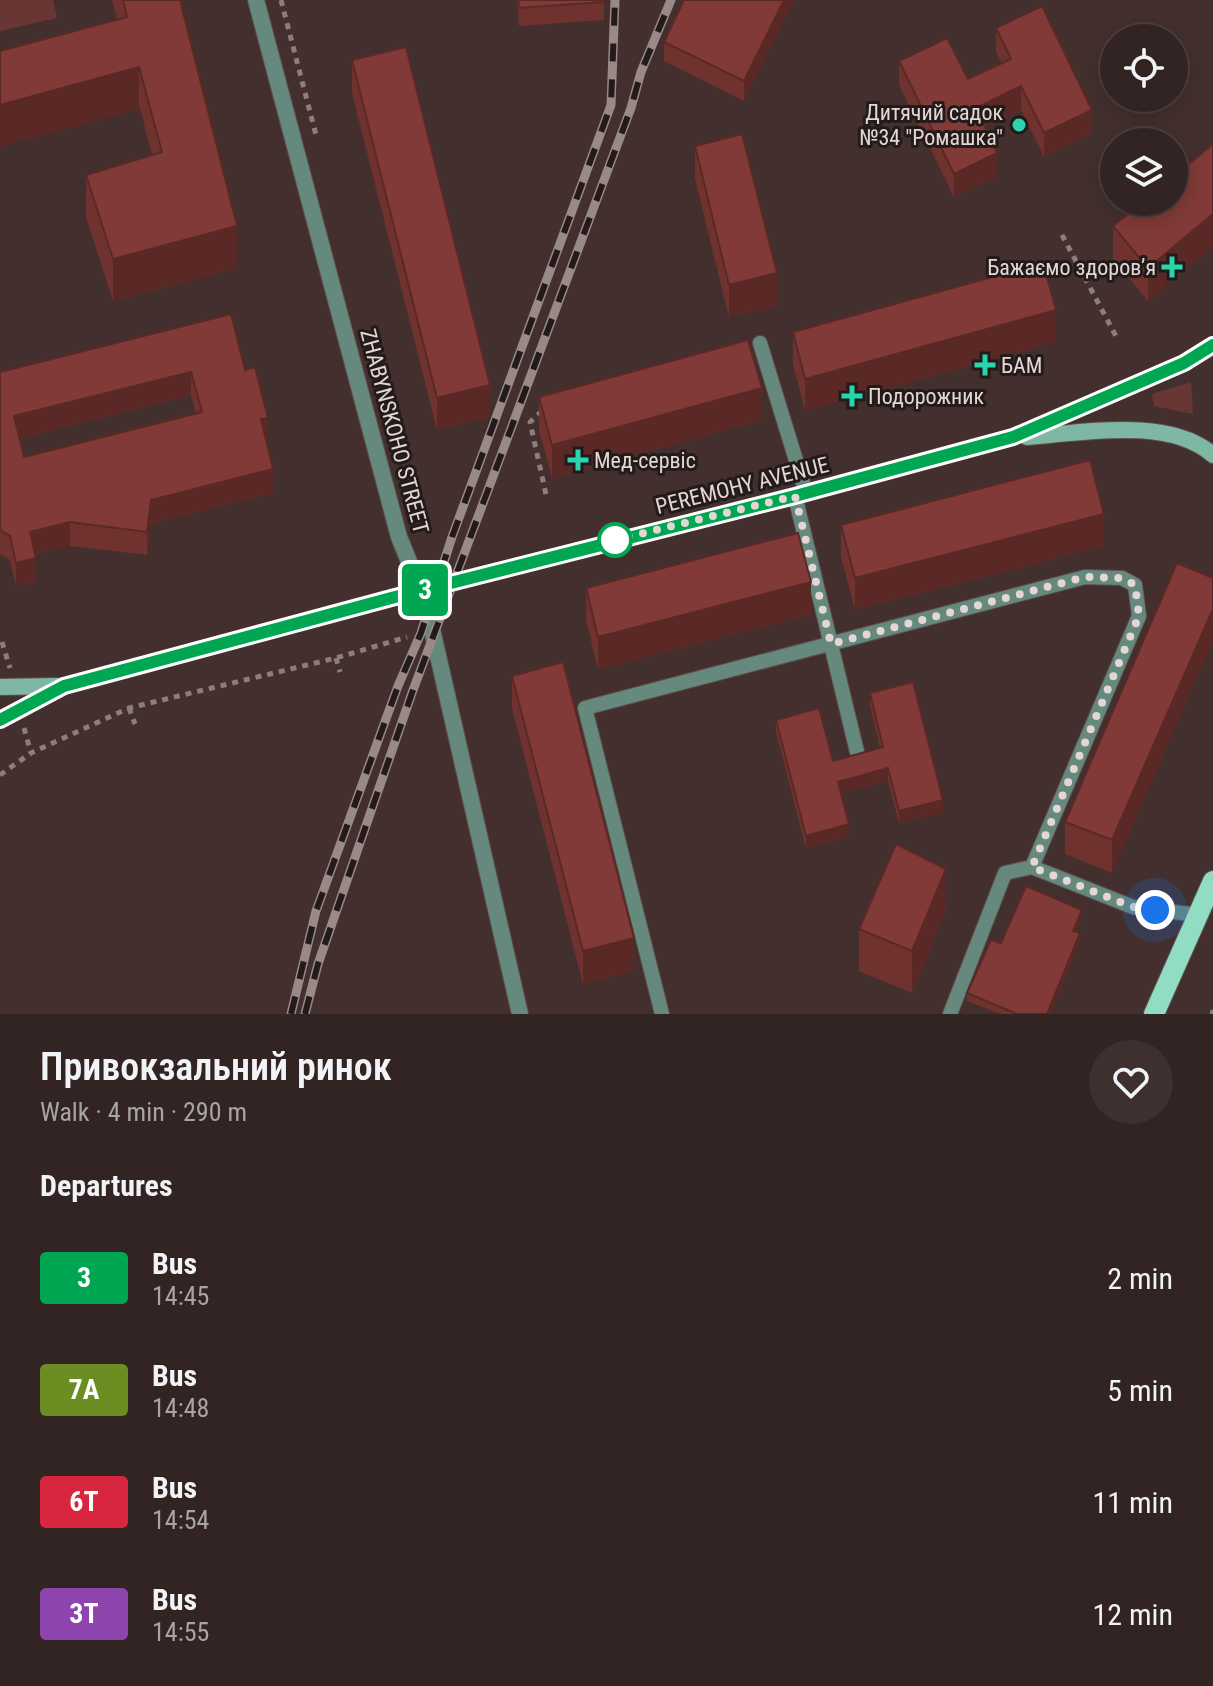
<!DOCTYPE html>
<meta charset="utf-8">
<style>
:root{--surface:#322422;--page:#3d302f;--text:#f1f3f6;--muted:#a8a4a5;--line:#4d4140}
body{margin:0;font-family:"Roboto Condensed",sans-serif;background:var(--page);color:var(--text);height:100vh;display:flex;flex-direction:column;font-size:30px;white-space:nowrap}
*{box-sizing:border-box;margin:0}
p{font-size:26px;color:var(--muted)}
.icon{flex:none;width:44px;height:44px;fill:none;stroke:currentColor;stroke-width:2;stroke-linecap:round;stroke-linejoin:round}
.map{position:relative;height:1014px;overflow:hidden}
.drawer{display:flex;flex-direction:column;background:var(--surface);flex:1}
.drawer>*{flex:none}
.badge{padding:0 16px;border-radius:6px;font-size:28px;line-height:52px}
.controls{position:absolute;left:1100px;top:24px;display:grid;gap:16px}
.controls a{display:grid;place-items:center;width:88px;height:88px;border-radius:50%;background:var(--surface);box-shadow:0 4px 20px #0003,0 0 0 2px var(--line);font-size:40px}
.you{position:absolute;width:40px;height:40px;margin:-20px;border:6px solid #fff;border-radius:50%;background:#1a73e8;box-shadow:0 0 0 12px #1a73e833}
.map>.badge{position:absolute;translate:-50% -50%;box-shadow:0 0 0 4px #fff}
h2{padding:0 40px;font-size:30px;line-height:72px}
.round{display:grid;place-items:center;flex:none;width:84px;height:84px;border-radius:42px;background:var(--page)}
.summary{display:flex;align-items:center;justify-content:space-between;height:136px;padding:0 40px}
h1{font-size:38px;font-weight:600;line-height:60px}
ul{padding:0;list-style:none}
li{display:flex;align-items:center;gap:24px;height:112px;padding:0 40px}
li div{flex:1}
li b{display:block;font-size:30px}
li em{font-style:normal}
li .badge{min-width:88px;font-weight:700;text-align:center}
.map>svg:first-child{display:block}
.green{fill:#683734}
.lines{fill:none;stroke-linecap:round;stroke-linejoin:round}
.service-casing{stroke:#604e4c;stroke-width:16}
.minor-casing{stroke:#604e4c;stroke-width:18}
.tertiary-casing{stroke:#604e4c;stroke-width:18}
.secondary-casing{stroke:#604e4c;stroke-width:18}
.primary-casing{stroke:#604e4c;stroke-width:22}
.path{stroke:#8d7d7b;stroke-width:5;stroke-dasharray:6 6;stroke-linecap:butt}
.service{stroke:#65897d;stroke-width:14}
.minor{stroke:#65897d;stroke-width:16}
.tertiary{stroke:#65897d;stroke-width:16}
.secondary{stroke:#7eb8a5;stroke-width:16}
.primary{stroke:#90ddc4;stroke-width:20}
.rail-casing{stroke:#998988;stroke-width:9}
.rail{stroke:#231a1a;stroke-width:6;stroke-dasharray:18;stroke-linecap:butt}
.wall{fill:#6f322f;fill-rule:evenodd}
.shaded-wall{fill:#5a2926}
.building{fill:#813a37;stroke:#5a2926;stroke-width:2;fill-rule:evenodd}
.line-casing{stroke:#fff;stroke-width:18}
.line{stroke:#00a651;stroke-width:12}
.walk{stroke:#e3d6d5;stroke-width:8;stroke-dasharray:0 14.4}
.poi-dot{fill:#29d5ac;stroke:#231a1a;stroke-width:3}
.stop-dot{fill:#fff;stroke:#00a651;stroke-width:4}
.labels{text-anchor:middle;stroke-width:6;stroke-linejoin:round;paint-order:stroke}
.poi-label{font-size:22px;fill:#e3d6d5;stroke:#231a1a;text-anchor:start}
.street-label{font-size:22px;fill:#e3d6d5;stroke:#231a1a}
</style>
<div class="map">
<svg width="1213" height="1014" viewBox="0 0 1213 1014">
<rect width="100%" height="100%" fill="#43302e"/>
<g class="green">
<path d="M0 0H53L57 18 0 31Z"/>
<path d="M1191 382 1193 414 1154 406 1152 394Z"/>
</g>
<g class="lines">
<g class="service-casing">
<g id="service">
<path d="M760 343 806 493"/>
<path d="M795 496 858 756"/>
<path d="M662 1014 585 708 1085 577 1122 578 1135 585 1139 616 1032 867"/>
<path d="M950 1014 1005 873 1032 867 1133 907 1198 915"/>
</g>
</g>
<g class="minor-casing">
<path id="minor" d="M421 591 428 612 520 1014"/>
</g>
<g class="tertiary-casing">
<path id="tertiary" d="M256 0 399 537 421 591"/>
</g>
<g class="secondary-casing">
<g id="secondary">
<path d="M1027 437C1082 433 1169 416 1213 455"/>
<path d="M0 687 58 686"/>
<path d="M0 720 64 686 395 597 795 496 1013 437 1184 363 1213 345"/>
</g>
</g>
<g class="primary-casing">
<path id="primary" d="M1154 1014 1213 881"/>
</g>
<g class="path">
<path d="M281 0 316 135"/>
<path d="M1062 235 1118 340"/>
<path d="M542 411 530 422 547 499"/>
<path d="M2 642 10 668"/>
<path d="M336 658 340 672"/>
<path d="M129 708 135 724"/>
<path d="M24 728 31 753"/>
<path d="M0 775 31 753 129 708 336 658 407 637"/>
<path d="M1212 1014 1213 1010"/>
</g>
<use href="#service" class="service"/>
<use href="#minor" class="minor"/>
<use href="#tertiary" class="tertiary"/>
<use href="#secondary" class="secondary"/>
<use href="#primary" class="primary"/>
<g class="rail-casing">
<g id="rail">
<path d="M291 1014 316 911 398 686 421 633 452 537 611 105 615 0"/>
<path d="M305 1014 318 964 412 693 631 108 641 72 671 0"/>
</g>
</g>
<use href="#rail" class="rail"/>
</g>
<g class="wall">
<path d="M112 0H180L237 268 113 301 86 217V175L152 155Z"/>
<path d="M517 0H604V20L519 26Z"/>
<path d="M684 0H794L744 101 664 61V42Z"/>
<path d="M996 28 1092 133 1044 157 1021 110 985 127 997 177 954 197 899 85V61L968 79 1002 63 996 52Z"/>
<path d="M352 60 490 417 437 430 352 93Z"/>
<path d="M695 146 777 306 729 317 695 179Z"/>
<path d="M1174 202 1148 301 1113 259V226Z"/>
<path d="M793 332 1056 342 805 411 793 364Z"/>
<path d="M245 370 268 441 266 442 273 493 151 524 147 555 70 546 35 554 36 582 16 586 10 560 0 554V372ZM191 395 196 414 24 457 19 439Z"/>
<path d="M539 397 762 420 552 478 539 430Z"/>
<path d="M841 525 1104 546 855 610 841 557Z"/>
<path d="M1177 563 1112 873 1065 854V822Z"/>
<path d="M586 588 811 615 598 669 586 620Z"/>
<path d="M512 676 634 971 583 984 512 708Z"/>
<path d="M870 693 943 812 899 823 888 781 841 793 849 837 806 848 776 732V720L833 761 880 748 870 705Z"/>
<path d="M946 910 912 993 859 971V929Z"/>
<path d="M1082 917 1076 932 1080 940 1050 1014H1000L967 1001V993L1001 943Z"/>
</g>
<g class="shaded-wall">
<path d="M784 0H794L744 101V81Z"/>
<path d="M139 67V109L0 147V105Z"/>
<path d="M1021 86V110L976 132V108Z"/>
<path d="M1092 110V133L1044 157V133Z"/>
<path d="M997 153V177L954 197V174Z"/>
<path d="M1213 214V247L1148 301V268Z"/>
<path d="M237 226V268L113 301V259Z"/>
<path d="M777 273V306L729 317V285Z"/>
<path d="M1056 310V342L805 411V379Z"/>
<path d="M191 372V395L14 440V416Z"/>
<path d="M490 385V417L437 430V398Z"/>
<path d="M762 388V420L552 478V445Z"/>
<path d="M268 418V441L261 443V419Z"/>
<path d="M273 469V493L151 524 147 555V532L151 500Z"/>
<path d="M1104 514V546L855 610V578Z"/>
<path d="M70 522V546L30 555V532Z"/>
<path d="M36 558V582L16 586V563Z"/>
<path d="M811 582V615L598 669V637Z"/>
<path d="M1213 609V641L1112 873V840Z"/>
<path d="M888 768V781L838 794V782Z"/>
<path d="M943 800V812L899 823V811Z"/>
<path d="M849 824V837L806 848V836Z"/>
<path d="M946 869V910L912 993V951Z"/>
<path d="M1082 910V917L1073 938V931Z"/>
<path d="M1080 933V940L1050 1014H1047Z"/>
<path d="M634 938V971L583 984V951Z"/>
</g>
<g class="building">
<path d="M123 0H180L237 226 113 259 86 175 162 152 139 67 0 105V51L127 17Z"/>
<path d="M518 0H604V2L519 8Z"/>
<path d="M684 0H784L744 81 664 42Z"/>
<path d="M1042 6 1092 110 1044 133 1021 86 976 108 997 153 954 174 899 61 947 38 968 79 1011 59 996 28Z"/>
<path d="M406 47 490 385 437 398 352 60Z"/>
<path d="M742 134 777 273 729 285 695 146Z"/>
<path d="M1213 144V214L1148 268 1113 226 1142 202H1174V176Z"/>
<path d="M1043 263 1056 310 805 379 793 332Z"/>
<path d="M231 314 245 370 255 367 268 418 261 419 273 469 151 500 147 532 70 522 30 532 36 558 16 563 10 536 0 530V372ZM191 372 202 412 24 457 14 416Z"/>
<path d="M748 340 762 388 552 445 539 397Z"/>
<path d="M1090 460 1104 514 855 578 841 525Z"/>
<path d="M798 533 811 582 598 637 586 588Z"/>
<path d="M1177 563 1213 578V609L1112 840 1065 822Z"/>
<path d="M563 662 634 938 583 951 512 676Z"/>
<path d="M913 682 943 800 899 811 888 768 838 782 849 824 806 836 776 720 819 708 833 761 883 747 870 693Z"/>
<path d="M896 844 946 869 912 951 859 929Z"/>
<path d="M1026 886 1082 910 1073 931 1080 933 1047 1014H1017L967 993 991 940 1001 943Z"/>
</g>
<g class="lines">
<g class="line-casing">
<path id="line" d="M0 720 64 686 395 597 795 496 1013 437 1184 363 1213 345"/>
</g>
<use href="#line" class="line"/>
<path class="walk" d="M615 540 795 496 831 644 1085 577 1122 578 1135 585 1139 616 1032 867 1133 907 1155 910"/>
</g>
<g class="poi-dot">
<circle cx="1019" cy="125" r="8"/>
<path d="M1168 255h8v8h8v8h-8v8h-8v-8h-8v-8h8z"/>
<path d="M981 353h8v8h8v8h-8v8h-8v-8h-8v-8h8z"/>
<path d="M848 384h8v8h8v8h-8v8h-8v-8h-8v-8h8z"/>
<path d="M574 448h8v8h8v8h-8v8h-8v-8h-8v-8h8z"/>
</g>
<circle class="stop-dot" cx="615" cy="540" r="16"/>
<g class="labels">
<g class="poi-label">
<text x="1003" y="120" text-anchor="end">Дитячий садок<tspan x="1003" dy="25">№34 "Ромашка"</tspan></text>
<text x="1156" y="275" text-anchor="end">Бажаємо здоровʼя</text>
<text x="1001" y="373">БАМ</text>
<text x="868" y="404">Подорожник</text>
<text x="594" y="468">Мед-сервіс</text>
</g>
<g class="street-label">
<text transform="translate(395 431) rotate(75)" y="8">ZHABYNSKOHO STREET</text>
<text transform="translate(742 485) rotate(-14)" y="8">PEREMOHY AVENUE</text>
</g>
</g>
</svg>
<div class="controls">
<a><svg class="icon" aria-label="locate" viewBox="0 0 24 24"><circle cx="12" cy="12" r="6"/><path d="M12 2v4M12 18v4M2 12h4M18 12h4"/></svg></a>
<a><svg class="icon" aria-label="layers" viewBox="0 0 24 24"><path d="M12 4l9 5-9 5-9-5zM3 14l9 5 9-5"/></svg></a>
</div>
<div class="you" style="left:1155px;top:910px"></div>
<b class="badge" style="left:425px;top:590px;background:#00a651;color:#fff">3</b>
</div>
<section class="drawer">
<div class="summary"><div><h1>Привокзальний ринок</h1><p>Walk · 4 min · 290 m</p></div><a class="round"><svg class="icon" aria-label="heart" viewBox="0 0 24 24"><path d="M12 20l-8-8c-3-5 5-10 8-4 3-6 11-1 8 4z"/></svg></a></div>
<h2>Departures</h2>
<ul>
<li><span class="badge" style="background:#00a651;color:#fff">3</span><div><b>Bus</b><p>14:45</p></div><em>2 min</em></li>
<li><span class="badge" style="background:#6b8e23;color:#fff">7А</span><div><b>Bus</b><p>14:48</p></div><em>5 min</em></li>
<li><span class="badge" style="background:#d7263d;color:#fff">6Т</span><div><b>Bus</b><p>14:54</p></div><em>11 min</em></li>
<li><span class="badge" style="background:#8e44ad;color:#fff">3Т</span><div><b>Bus</b><p>14:55</p></div><em>12 min</em></li>
</ul>
</section>
